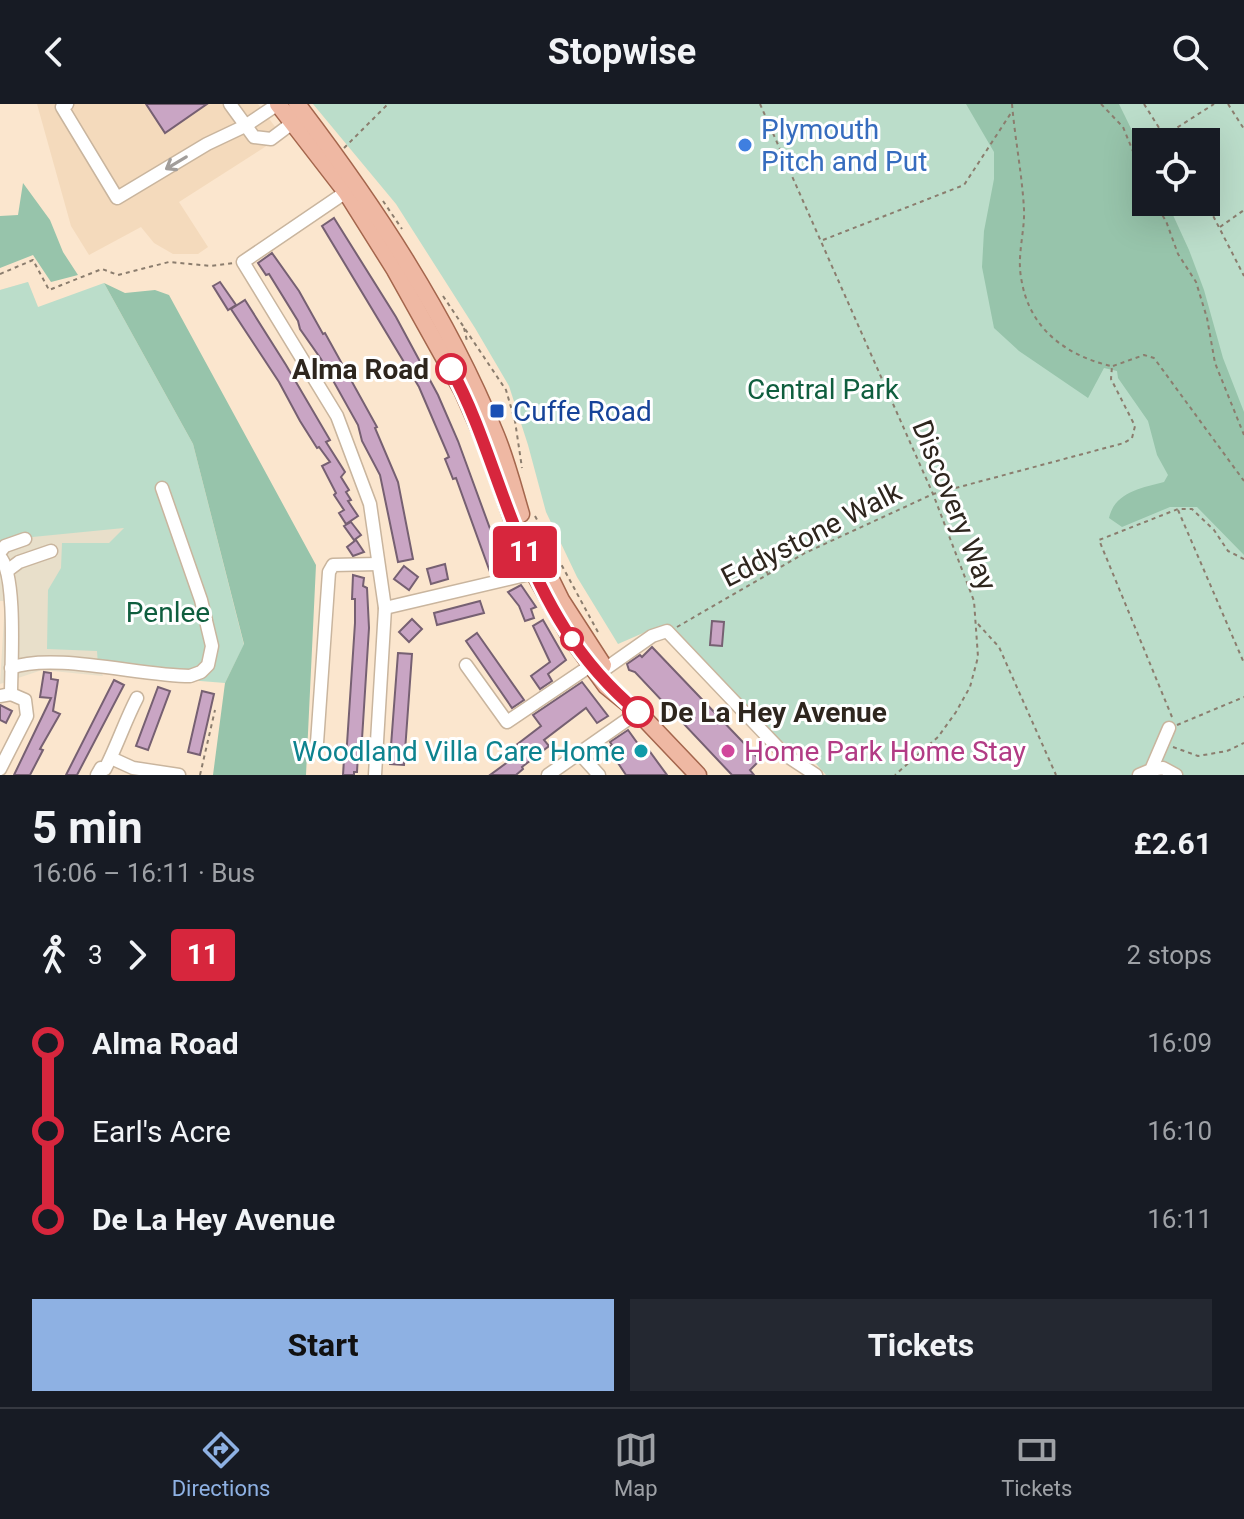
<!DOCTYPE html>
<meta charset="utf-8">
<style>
:root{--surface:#171b24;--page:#242831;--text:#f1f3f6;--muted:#9ea1a6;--line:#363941;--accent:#8eb1e3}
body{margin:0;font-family:Roboto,sans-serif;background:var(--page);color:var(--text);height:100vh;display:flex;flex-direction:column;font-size:30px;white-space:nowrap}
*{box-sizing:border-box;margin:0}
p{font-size:26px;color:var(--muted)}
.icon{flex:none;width:44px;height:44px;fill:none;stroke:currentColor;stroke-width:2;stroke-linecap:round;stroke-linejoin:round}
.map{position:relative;height:671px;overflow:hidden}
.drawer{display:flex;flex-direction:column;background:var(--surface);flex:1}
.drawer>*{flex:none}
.badge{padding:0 16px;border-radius:6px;font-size:28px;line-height:52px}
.buttons{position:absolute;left:1132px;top:24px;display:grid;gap:16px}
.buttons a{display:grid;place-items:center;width:88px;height:88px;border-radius:0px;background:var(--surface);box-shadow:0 8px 32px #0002;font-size:40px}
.map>.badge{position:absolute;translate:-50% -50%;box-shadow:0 0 0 4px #fff}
.legs{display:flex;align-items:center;gap:12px;height:88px;padding:0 32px;font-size:26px}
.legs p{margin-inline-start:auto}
.head{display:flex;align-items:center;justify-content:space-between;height:136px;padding:0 32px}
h1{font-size:44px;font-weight:700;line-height:60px}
.cta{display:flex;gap:16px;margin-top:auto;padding:16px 32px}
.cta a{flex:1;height:92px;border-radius:0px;background:var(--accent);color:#111;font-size:32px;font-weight:700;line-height:92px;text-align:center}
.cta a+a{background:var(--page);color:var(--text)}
ul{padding:0 32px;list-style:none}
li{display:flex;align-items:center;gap:28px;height:88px;font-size:30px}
li i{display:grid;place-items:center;width:12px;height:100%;margin:0 10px;background:currentColor}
li i::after{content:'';width:20px;height:20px;margin:-10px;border:6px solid;border-radius:50%;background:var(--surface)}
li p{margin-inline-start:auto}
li:first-child i{background:linear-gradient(#0000 50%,currentColor 0)}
li:last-child i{background:linear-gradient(currentColor 50%,#0000 0)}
header{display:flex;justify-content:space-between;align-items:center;height:104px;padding:0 32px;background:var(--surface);font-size:36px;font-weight:700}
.dock{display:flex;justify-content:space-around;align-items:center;height:112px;border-top:2px solid var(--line);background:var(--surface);font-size:22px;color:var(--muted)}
.dock a{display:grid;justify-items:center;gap:4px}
.dock .current{color:var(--accent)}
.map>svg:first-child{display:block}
.built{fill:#f4dabc}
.education{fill:#e8dfca}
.green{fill:#bbddca;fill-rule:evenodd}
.forest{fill:#97c4ab}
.building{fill:#c9a5c4;stroke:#766072;stroke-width:2}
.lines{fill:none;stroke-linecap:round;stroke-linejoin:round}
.minor-casing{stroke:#c9b59e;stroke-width:15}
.major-casing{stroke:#a4664d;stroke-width:19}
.path{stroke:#8b7d6e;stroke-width:2;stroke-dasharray:4 4;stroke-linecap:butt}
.minor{stroke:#fff;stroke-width:12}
.major{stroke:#efb8a3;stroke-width:16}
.oneway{stroke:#a19d9a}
.line-1-casing{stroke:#fff;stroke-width:18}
.line-1{stroke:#d7263d;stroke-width:12}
.shop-dot{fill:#3f7fe0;stroke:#fff;stroke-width:3}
.stop-1-dot{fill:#fff;stroke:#d7263d;stroke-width:4}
.transit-dot{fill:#1a4fb4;stroke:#fff;stroke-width:3}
.culture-dot{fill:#0f9aa8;stroke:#fff;stroke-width:3}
.hotel-dot{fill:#d1479c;stroke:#fff;stroke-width:3}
.labels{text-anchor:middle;stroke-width:6;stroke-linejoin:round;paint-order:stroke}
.shop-label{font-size:28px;fill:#366cbe;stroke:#fff;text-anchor:start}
.stop-label{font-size:28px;font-weight:bold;fill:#2e261e;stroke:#fff;text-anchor:end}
.park-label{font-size:28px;fill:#0f5e3e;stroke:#fff}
.transit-label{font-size:28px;fill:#164399;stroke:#fff;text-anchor:start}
.street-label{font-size:28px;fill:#2e261e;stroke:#fff}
.culture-label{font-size:28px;fill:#0d838f;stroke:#fff;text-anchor:end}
.hotel-label{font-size:28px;fill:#b23c85;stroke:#fff;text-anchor:start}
</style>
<header><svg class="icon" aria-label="back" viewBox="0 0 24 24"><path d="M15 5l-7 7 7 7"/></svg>Stopwise<svg class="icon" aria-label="search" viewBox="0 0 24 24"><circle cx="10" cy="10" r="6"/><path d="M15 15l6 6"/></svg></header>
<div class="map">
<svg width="1244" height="671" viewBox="0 0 1244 671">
<rect width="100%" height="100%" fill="#fbe6ce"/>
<path class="built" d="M37 0H258L282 32 179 98 208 143 198 150H173L154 139 141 123 89 151 71 122Z"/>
<path class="education" d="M28 178 125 424 110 479 97 502 98 562 103 572 42 566 0 580 5 497H0V186Z"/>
<g class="green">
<path d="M313 0H1244V671H826L810 653 781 637 681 532 657 523 618 540 577 473 546 408 528 341 509 282 475 224 396 100ZM1146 38H1206V98H1146Z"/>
<path d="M28 178 38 203 104 179 193 340 244 541 225 579 102 569 98 562 97 547 47 545 48 486 61 464 62 439H109L124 424 12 435 0 442V186Z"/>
</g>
<g class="forest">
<path d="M966 0H1119L1146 55V98H1167L1189 146 1204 186 1223 254 1244 308V451L1197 403H1170L1122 423 1109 414C1115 388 1141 384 1164 378L1168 371 1157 351 1148 317 1118 274 1117 267 1104 264 1088 294 1019 247 994 224 982 163 984 127 994 75V48Z"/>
<path d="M23 79 50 116 63 148 78 171 51 178 33 151 0 164V112L18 111Z"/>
<path d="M104 179 125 189 155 186 169 191 316 461 306 671H213L225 579 244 540 193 340Z"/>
</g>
<g class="building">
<path d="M146 0H207L165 29Z"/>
<path d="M334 114 396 213 438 291 458 337 504 463 490 468 456 374 453 375 445 355 449 353 419 283 322 122Z"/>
<path d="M272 149 299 187 323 230 325 229 377 323 375 324 398 378 413 455 398 458 380 371 362 337 358 321 321 255 300 225 298 217 269 170 266 171 258 159Z"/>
<path d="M220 178 236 201 228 206 213 182Z"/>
<path d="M245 196 286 261 330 336 326 338 345 368 341 373 349 386 346 388 351 396 348 397 358 412 346 420 339 409 344 406 334 391 336 389 322 362 330 358 319 343 317 344 300 317 279 278 231 205Z"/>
<path d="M351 418 361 431 354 436 344 422Z"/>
<path d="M356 436 364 448 353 452 347 443Z"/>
<path d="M445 460 448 475 431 480 427 465Z"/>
<path d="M404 462 418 473 409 486 394 475Z"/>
<path d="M353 471 364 474 363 482 367 484 369 524 361 651 358 650 357 668H354V671H343L344 655H346L355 519V495H352Z"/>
<path d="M521 481 536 503 531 505 534 514 525 517 519 502 508 488Z"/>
<path d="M480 497 484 509 437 521 434 509Z"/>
<path d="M412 515 422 525 409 538 399 528Z"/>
<path d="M543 516 566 556 548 570 552 577 540 585 531 572 550 558 533 522Z"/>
<path d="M712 517 724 518 722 542 710 541Z"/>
<path d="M477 529 524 596 512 604 466 537Z"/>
<path d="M652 543 760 656 750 666 754 671H732L635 568 629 566 627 560 640 551 642 553Z"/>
<path d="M398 549 412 550 404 661 390 660V655Z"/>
<path d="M44 568 51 569V575L58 576 53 607 60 610 40 645 43 646 30 671H14L51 594 40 593Z"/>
<path d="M114 576 124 581 77 671H66Z"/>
<path d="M582 578 608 612 597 619 586 604 544 636 549 642 522 663 523 665 516 671H490L520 649 515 642 541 622 533 611Z"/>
<path d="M158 583 170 587 148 646 136 642Z"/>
<path d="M202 587 214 590 200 651 188 648Z"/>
<path d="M0 601 12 607 6 619 0 616Z"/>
<path d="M628 626 641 644 645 641 667 671H626L614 653 611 655 605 646 612 641 610 638Z"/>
</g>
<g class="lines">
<g class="minor-casing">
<g id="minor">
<path d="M67 0 62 3 117 94 207 40 245 22 278 0"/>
<path d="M230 0 254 33 271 35 299 14"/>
<path d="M346 88 243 158 337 312 370 400 385 504 375 671"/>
<path d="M0 448 5 442 25 435"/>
<path d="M0 453C17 470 11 562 11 590"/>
<path d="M7 467 19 458 51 447"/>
<path d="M385 504 534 469"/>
<path d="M466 561 507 618 590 562"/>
<path d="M11 564C53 548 141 572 190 572L201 568 208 561 212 542 201 496 162 384"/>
<path d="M605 565 652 532 667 527 784 650 816 671"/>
<path d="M0 592 11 590 25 596 27 612 0 665"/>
<path d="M317 639 329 468 333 461 378 460"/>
<path d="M579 649 599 671"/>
<path d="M111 654 133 664 179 671"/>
<path d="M1151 666 1163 664 1176 671"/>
<path d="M97 671 101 664 105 665C117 642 125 617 137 594"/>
<path d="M548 671 638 608"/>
<path d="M1139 671 1151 666 1169 624"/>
</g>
</g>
<g class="major-casing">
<g id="major">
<path d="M278 0 346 88 395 166 462 286 485 338 515 423 534 469 569 531 606 582 638 608 698 671"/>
<path d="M297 0C374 101 447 211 495 329 506 355 513 383 521 410"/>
<path d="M535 443 561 496 603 561"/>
</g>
</g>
<g class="path">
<path d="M760 0 933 390 974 497 978 553 970 583 956 608 938 633 895 671"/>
<path d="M1012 0C1015 35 1022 70 1024 105 1025 127 1017 151 1021 173 1028 223 1064 251 1111 262"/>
<path d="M1101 0 1123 23 1146 79"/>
<path d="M1144 0 1168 38"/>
<path d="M1228 0 1244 25"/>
<path d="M1164 32 1214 0"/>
<path d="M344 44 388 0"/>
<path d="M383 97 402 125"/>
<path d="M1154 98 1166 117 1178 150 1196 178 1207 214 1215 259 1244 331"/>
<path d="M1206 98 1244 172"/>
<path d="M1220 123 1244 106"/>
<path d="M823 136 964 81 1011 9"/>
<path d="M0 170 33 156 49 186 102 165 118 171 169 158 211 162 234 159"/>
<path d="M443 192 506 286 515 317 522 364"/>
<path d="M464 224 467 237"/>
<path d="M1113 262 1144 251 1154 254 1244 377"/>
<path d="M1178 406 1244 559"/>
<path d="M535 412 599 530"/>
<path d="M757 453 768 470"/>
<path d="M978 520 999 543 1056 671"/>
<path d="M677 523 805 449 933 390 1124 339 1132 334 1135 322 1111 275 1112 262"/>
<path d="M1172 613 1099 436 1178 405H1192L1214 426 1228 447 1244 455"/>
<path d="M1177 621 1244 593"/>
<path d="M1173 643 1198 652 1227 647 1244 639"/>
<path d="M200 671 215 606"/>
</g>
<use href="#minor" class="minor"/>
<use href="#major" class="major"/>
</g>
<defs><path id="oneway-shaft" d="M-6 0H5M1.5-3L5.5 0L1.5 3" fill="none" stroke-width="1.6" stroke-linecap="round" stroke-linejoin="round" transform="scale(2)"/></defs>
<use class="oneway" href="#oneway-shaft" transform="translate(176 59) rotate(149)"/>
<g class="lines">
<g class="line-1-casing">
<path id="line-1" d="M451 265C479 316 494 372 516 426 545 498 577 557 638 608"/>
</g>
<use href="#line-1" class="line-1"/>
</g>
<circle class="shop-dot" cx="745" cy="41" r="8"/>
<g class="stop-1-dot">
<circle cx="451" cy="265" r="14"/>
<circle cx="572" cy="535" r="10"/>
<circle cx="638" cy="608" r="14"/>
</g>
<rect class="transit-dot" x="489" y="299" width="16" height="16" rx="4"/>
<circle class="culture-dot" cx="641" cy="647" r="8"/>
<circle class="hotel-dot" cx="728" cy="647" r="8"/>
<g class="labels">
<g class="shop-label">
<text x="761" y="35">Plymouth<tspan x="761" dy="32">Pitch and Put</tspan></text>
</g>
<g class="stop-label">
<text x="429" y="275">Alma Road</text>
<text x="660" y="618" text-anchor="start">De La Hey Avenue</text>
</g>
<g class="park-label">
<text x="823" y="295">Central Park</text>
<text x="168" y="518">Penlee</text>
</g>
<g class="transit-label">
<text x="513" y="317">Cuffe Road</text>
</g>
<g class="street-label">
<text transform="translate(955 401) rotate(68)" y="10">Discovery Way</text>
<text transform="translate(811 430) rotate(-27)" y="10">Eddystone Walk</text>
</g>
<g class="culture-label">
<text x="625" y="657">Woodland Villa Care Home</text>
</g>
<g class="hotel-label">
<text x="744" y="657">Home Park Home Stay</text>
</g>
</g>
</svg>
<div class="buttons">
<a><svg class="icon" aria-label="locate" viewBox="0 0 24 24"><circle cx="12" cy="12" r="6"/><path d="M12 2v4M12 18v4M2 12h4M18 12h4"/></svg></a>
</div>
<b class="badge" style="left:525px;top:448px;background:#d7263d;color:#fff">11</b>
</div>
<section class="drawer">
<div class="head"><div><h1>5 min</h1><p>16:06 – 16:11 · Bus</p></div><b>£2.61</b></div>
<div class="legs"><svg class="icon" aria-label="walk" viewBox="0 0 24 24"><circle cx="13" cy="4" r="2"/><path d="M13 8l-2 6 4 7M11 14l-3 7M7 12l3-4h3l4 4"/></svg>3<svg class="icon" aria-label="forward" viewBox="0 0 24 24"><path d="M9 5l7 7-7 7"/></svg><b class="badge" style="background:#d7263d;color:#fff">11</b><p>2 stops</p></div>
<ul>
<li><i style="color:#d7263d"></i><b>Alma Road</b><p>16:09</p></li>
<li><i style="color:#d7263d"></i><span>Earl's Acre</span><p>16:10</p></li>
<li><i style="color:#d7263d"></i><b>De La Hey Avenue</b><p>16:11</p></li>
</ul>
<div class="cta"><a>Start</a><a>Tickets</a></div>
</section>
<nav class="dock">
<a class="current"><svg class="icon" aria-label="directions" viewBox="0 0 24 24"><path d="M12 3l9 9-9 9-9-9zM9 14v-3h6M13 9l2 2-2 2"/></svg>Directions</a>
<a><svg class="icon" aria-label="map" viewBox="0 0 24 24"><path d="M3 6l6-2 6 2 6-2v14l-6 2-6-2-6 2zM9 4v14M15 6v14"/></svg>Map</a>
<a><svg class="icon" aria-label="tickets" viewBox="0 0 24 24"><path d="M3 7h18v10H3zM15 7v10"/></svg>Tickets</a>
</nav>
